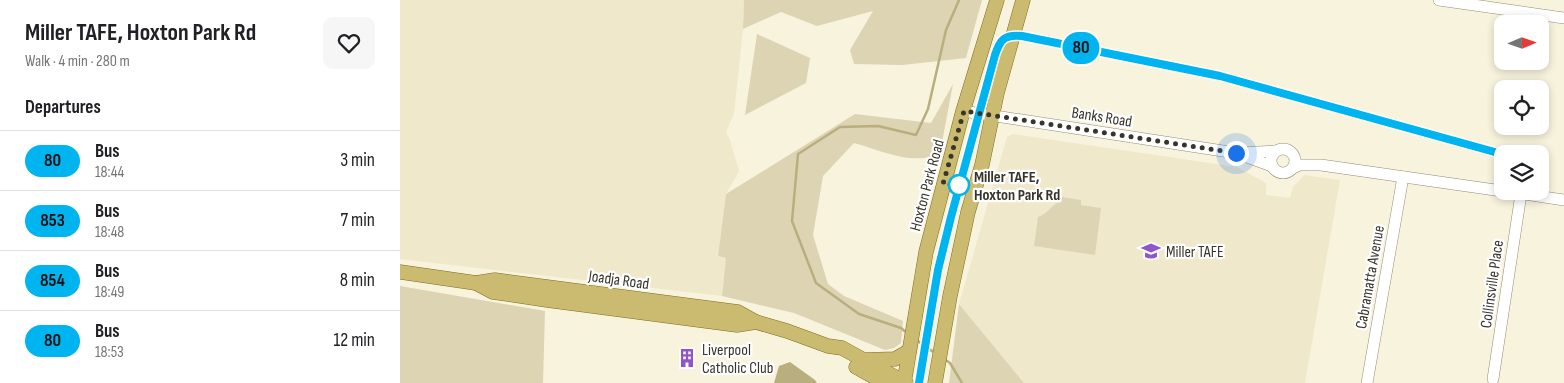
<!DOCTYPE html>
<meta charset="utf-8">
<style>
:root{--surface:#fff;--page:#f6f6f6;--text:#202124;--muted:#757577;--line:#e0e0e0}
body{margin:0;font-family:"Sofia Sans Condensed",sans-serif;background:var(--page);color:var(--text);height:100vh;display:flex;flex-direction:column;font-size:19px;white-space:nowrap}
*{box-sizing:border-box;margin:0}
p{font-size:16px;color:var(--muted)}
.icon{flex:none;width:28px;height:28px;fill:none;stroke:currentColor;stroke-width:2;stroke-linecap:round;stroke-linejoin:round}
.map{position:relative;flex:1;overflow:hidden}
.panel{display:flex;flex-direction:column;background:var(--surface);width:400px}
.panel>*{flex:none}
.badge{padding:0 10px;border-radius:16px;font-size:18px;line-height:32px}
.needle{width:32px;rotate:88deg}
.controls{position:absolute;left:1094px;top:15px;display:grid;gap:10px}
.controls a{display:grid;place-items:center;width:55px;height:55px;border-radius:10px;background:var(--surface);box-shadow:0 2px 8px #0003;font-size:25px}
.you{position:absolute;width:25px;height:25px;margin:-12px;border:4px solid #fff;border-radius:50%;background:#1a73e8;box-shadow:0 0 0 8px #1a73e833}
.map>.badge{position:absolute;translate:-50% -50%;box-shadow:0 0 0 2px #fff}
h2{padding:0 25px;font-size:19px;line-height:45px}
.round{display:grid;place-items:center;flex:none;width:52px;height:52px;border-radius:10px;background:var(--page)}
.head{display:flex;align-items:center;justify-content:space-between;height:85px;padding:0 25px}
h1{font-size:24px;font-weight:700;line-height:38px}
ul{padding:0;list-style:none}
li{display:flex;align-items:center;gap:15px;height:60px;padding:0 25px;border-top:1px solid var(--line)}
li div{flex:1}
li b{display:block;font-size:19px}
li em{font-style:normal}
li .badge{min-width:55px;font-weight:700;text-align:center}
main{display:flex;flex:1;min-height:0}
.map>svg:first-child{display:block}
.built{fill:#efe8cb}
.green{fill:#dcd4b3}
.water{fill:#b9ae7e}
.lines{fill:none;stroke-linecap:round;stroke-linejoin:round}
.stream{stroke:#b9ae7e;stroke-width:2.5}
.minor-casing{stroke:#928d78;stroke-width:12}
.major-casing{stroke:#7f6e1c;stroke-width:15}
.minor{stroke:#fff;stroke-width:11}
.major{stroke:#cabb71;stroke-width:14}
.line-casing{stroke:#fff;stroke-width:11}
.line{stroke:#00b5ef;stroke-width:8}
.walk{stroke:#37352c;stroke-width:5;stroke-dasharray:0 9}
.stop-dot{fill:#fff;stroke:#00b5ef;stroke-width:2.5}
.labels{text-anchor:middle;stroke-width:4.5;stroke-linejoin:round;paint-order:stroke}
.street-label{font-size:16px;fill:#37352c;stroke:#fff}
.stop-label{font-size:16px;font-weight:bold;fill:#37352c;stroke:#fff;text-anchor:start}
.poi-label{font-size:16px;fill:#37352c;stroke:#fff;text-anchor:start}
</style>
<main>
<section class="panel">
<div class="head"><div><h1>Miller TAFE, Hoxton Park Rd</h1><p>Walk · 4 min · 280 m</p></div><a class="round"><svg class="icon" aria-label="heart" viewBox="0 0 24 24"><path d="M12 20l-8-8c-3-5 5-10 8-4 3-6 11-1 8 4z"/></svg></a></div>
<h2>Departures</h2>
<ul>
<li><span class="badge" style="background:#00b5ef;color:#111">80</span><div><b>Bus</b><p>18:44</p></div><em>3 min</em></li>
<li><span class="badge" style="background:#00b5ef;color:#111">853</span><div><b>Bus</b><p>18:48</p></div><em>7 min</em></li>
<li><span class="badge" style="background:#00b5ef;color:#111">854</span><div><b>Bus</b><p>18:49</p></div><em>8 min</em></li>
<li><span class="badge" style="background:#00b5ef;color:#111">80</span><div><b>Bus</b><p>18:53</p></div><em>12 min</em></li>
</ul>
</section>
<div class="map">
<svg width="1164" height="383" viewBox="0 0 1164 383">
<rect width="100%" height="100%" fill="#f8f3dd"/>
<g class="built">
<path d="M0 0H344L343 29 334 114 326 132 330 140 339 171 326 194 318 256 326 258 322 296 0 259Z"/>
<path d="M613 134 837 167 866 183V195L890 198 893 187 904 175 940 180 905 383H624L559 304 607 137Z"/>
</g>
<g class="green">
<path d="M344 0H582L566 58 502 65 454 64 450 50 473 11 417 26 381 12 343 29Z"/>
<path d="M357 34 410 58 406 83 345 115Z"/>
<path d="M553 84 540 153C515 167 479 150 454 143L423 176 413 235 428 284 444 296 503 321 501 343 494 348 485 350 394 313 322 296 326 258 318 256 326 194 455 114 531 123Z"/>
<path d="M662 197 681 200V205L701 208 695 255 634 246 638 217C648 214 652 203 662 201Z"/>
<path d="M0 286 145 311 143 383H0Z"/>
<path d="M559 304 624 383H549Z"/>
</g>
<path class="water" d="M390 362 415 380 417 383H374L379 366Z"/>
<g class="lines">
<g class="stream">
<path d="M507 333 501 328 459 314 416 283 392 221 398 154 440 127 478 126 516 135 528 109 546 30 559 0"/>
<path d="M515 339 535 353"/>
<path d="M544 359 550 363 562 383"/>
</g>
<g class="minor-casing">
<g id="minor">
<path d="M1039 0 1164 18"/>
<path d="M563 111 836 153 872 166"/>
<circle cx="883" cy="161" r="12"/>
<path d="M841 153 875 151"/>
<path d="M893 168 900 165H921L1102 191"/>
<path d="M1104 191 1164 200"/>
<path d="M1093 379 1121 194"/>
<path d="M967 383 1003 177"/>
</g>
</g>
<g class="major-casing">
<g id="major">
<path d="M0 272 76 283 95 280 338 312 356 322 387 331 428 346 442 348 506 383"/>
<path d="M76 283 93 292 147 300 337 325 356 322"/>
<path d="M464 360 495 359 509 351"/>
<path d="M456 367 485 383"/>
<path d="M504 383 526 252 563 111 597 0"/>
<path d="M535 383 550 296 568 212 582 165 597 93 623 0"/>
</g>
</g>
<use href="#minor" class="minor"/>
<use href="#major" class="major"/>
</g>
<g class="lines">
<g class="line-casing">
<path id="line" d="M519 383 538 270 551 217 595 55C600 40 604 34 622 36L820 76 1102 154"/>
</g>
<use href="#line" class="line"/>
<path class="walk" d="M559 185 543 184 564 111 836 153"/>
</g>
<defs>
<g id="university-bare" transform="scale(1.5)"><path d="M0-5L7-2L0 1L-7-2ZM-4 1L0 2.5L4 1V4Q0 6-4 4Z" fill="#9254ca" stroke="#fff" stroke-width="2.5" paint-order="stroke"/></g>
<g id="building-bare" transform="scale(1.5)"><path d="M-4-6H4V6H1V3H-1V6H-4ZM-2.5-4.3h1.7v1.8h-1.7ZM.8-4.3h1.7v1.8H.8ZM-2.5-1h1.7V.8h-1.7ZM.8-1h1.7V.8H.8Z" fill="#9254ca" stroke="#fff" stroke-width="2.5" paint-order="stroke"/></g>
</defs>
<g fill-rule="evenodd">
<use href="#university-bare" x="751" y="251"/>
<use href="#building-bare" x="287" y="358"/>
</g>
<circle class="stop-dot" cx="559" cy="185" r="10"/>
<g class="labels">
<g class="street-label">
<text transform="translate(702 116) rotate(9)" y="6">Banks Road</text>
<text transform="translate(526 185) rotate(-75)" y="6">Hoxton Park Road</text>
<text transform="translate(969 277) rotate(-80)" y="6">Cabramatta Avenue</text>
<text transform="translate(219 279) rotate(8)" y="6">Joadja Road</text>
<text transform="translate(1091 284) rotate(-82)" y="6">Collinsville Place</text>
</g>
<g class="stop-label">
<text x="574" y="182">Miller TAFE,<tspan x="574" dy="18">Hoxton Park Rd</tspan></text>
</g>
<g class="poi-label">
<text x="766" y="257">Miller TAFE</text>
<text x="302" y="355">Liverpool<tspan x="302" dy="18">Catholic Club</tspan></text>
</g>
</g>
</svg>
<div class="controls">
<a><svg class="needle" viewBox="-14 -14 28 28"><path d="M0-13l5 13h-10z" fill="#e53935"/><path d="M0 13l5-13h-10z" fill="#757577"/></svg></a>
<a><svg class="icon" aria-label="locate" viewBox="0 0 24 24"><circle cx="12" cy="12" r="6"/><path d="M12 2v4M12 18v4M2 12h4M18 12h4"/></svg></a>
<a><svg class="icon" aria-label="layers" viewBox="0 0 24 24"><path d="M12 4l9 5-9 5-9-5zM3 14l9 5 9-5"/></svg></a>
</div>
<div class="you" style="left:836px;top:153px"></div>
<b class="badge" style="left:681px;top:48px;background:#00b5ef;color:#111">80</b>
</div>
</main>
